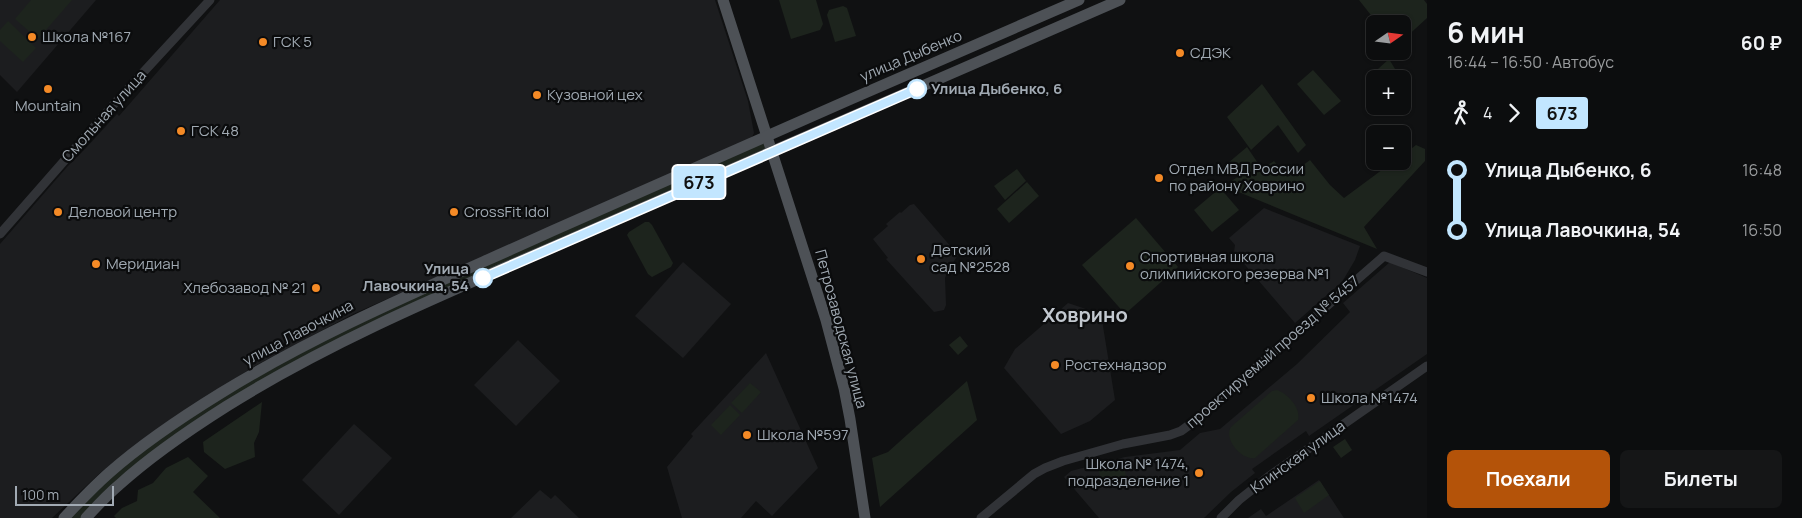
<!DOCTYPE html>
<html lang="ru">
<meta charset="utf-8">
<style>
:root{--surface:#0c0d0e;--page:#151617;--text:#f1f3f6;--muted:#9a9c9e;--line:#2c2d2e;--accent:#b45309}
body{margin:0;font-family:Manrope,sans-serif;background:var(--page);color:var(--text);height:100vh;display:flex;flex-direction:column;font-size:19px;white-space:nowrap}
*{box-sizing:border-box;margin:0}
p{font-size:16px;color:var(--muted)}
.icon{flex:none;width:28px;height:28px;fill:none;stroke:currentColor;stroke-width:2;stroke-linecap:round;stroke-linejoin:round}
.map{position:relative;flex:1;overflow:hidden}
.details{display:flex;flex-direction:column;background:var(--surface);width:375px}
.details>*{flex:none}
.badge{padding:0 10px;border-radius:4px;font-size:18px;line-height:32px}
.needle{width:32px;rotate:76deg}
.controls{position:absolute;left:1366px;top:15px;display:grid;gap:10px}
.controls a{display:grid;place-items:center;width:45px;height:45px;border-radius:8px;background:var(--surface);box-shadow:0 1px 4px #0004,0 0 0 1px var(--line);font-size:25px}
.scale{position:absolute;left:15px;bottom:12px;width:99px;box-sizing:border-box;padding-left:5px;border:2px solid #a1aab3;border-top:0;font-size:14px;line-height:18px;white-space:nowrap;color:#a1aab3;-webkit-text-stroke:4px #0b0c0d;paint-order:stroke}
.map>.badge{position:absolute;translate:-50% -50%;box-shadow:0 0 0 2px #fff}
.legs{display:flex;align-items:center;gap:8px;height:55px;padding:0 20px;font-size:16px}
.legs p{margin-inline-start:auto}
.summary{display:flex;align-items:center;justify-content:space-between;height:85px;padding:0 20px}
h1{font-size:28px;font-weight:700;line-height:38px}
.cta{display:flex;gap:10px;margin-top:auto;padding:10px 20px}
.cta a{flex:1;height:58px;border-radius:8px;background:var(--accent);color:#fff;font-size:20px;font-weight:700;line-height:58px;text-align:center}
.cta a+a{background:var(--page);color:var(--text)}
ul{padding:0 20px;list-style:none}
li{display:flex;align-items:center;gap:18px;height:60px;font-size:19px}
li i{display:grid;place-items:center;width:8px;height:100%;margin:0 6px;background:currentColor}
li i::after{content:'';width:12px;height:12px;margin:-6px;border:4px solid;border-radius:50%;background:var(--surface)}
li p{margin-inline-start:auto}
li:first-child i{background:linear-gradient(#0000 50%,currentColor 0)}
li:last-child i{background:linear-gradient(currentColor 50%,#0000 0)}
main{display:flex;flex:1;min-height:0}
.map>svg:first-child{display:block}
.built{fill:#1c1d1f}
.green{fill:#1d241d}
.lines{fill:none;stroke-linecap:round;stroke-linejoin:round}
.minor{stroke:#313337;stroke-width:9}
.major{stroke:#4d5156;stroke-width:11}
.line-1-casing{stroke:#fff;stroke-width:11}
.line-1{stroke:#c2e6ff;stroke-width:8}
.poi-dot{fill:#f48a26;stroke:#0b0c0d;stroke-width:2}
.stop-1-dot{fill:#fff;stroke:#c2e6ff;stroke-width:2.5}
.labels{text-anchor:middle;stroke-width:4.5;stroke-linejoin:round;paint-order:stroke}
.poi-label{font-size:15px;fill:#a1aab3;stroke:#0b0c0d;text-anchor:start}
.street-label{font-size:15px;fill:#a1aab3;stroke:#0b0c0d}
.stop-label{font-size:15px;font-weight:bold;fill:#a1aab3;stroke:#0b0c0d;text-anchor:start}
.district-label{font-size:20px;font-weight:bold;fill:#c2c8cf;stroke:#0b0c0d}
</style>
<main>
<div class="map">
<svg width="1427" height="518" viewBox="0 0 1427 518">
<rect width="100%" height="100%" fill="#101112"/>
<g class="built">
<path d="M0 0H96L17 92 0 75Z"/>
<path d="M220 0H715L748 101 754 133 752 137 746 141 353 314 253 367 149 435 100 473 52 518H0V244L67 167 85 149 117 114 119 116Z"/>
<path d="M914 204 958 255 947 272 945 278 946 305 944 310 934 312 886 259 888 258 873 239 888 226 886 224 900 212 901 213 910 205Z"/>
<path d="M1264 208 1360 246 1355 260 1342 282 1295 323 1234 252 1235 245 1229 238Z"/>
<path d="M683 262 731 304 683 358 635 316Z"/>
<path d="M1390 262 1427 278V354L1309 436 1306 431 1252 469 1255 473 1231 492 1204 518H1099L1064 477 1071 471 1125 457 1180 450 1200 433 1220 429 1297 364 1350 312 1343 303Z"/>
<path d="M1068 303 1101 314 1115 400 1090 421 1061 434 1004 368 1015 349Z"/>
<path d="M518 340 560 381 516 426 474 385Z"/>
<path d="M766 353 818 468 772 516 756 501 741 518H682L667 467 693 436 691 434Z"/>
<path d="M354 424 392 458 339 515 302 480Z"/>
<path d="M1319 480 1344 518H1248L1261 509 1266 516Z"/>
<path d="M540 490 551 499 555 495 579 518H511Z"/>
</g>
<g class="green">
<path d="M31 0H72L38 39 15 19Z"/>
<path d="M779 0H816L823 24 820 30 791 39Z"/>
<path d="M1359 0H1424L1427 4V18L1403 40 1402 24H1378Z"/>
<path d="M843 6 847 8 856 36 835 42 827 15 829 10Z"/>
<path d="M8 21 36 48 23 62 0 41V30Z"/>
<path d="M1389 59 1401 79H1375V89L1367 79Z"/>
<path d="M1313 70 1341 101 1324 115 1297 84Z"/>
<path d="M1262 84 1306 145 1298 153 1278 125 1251 150 1227 117Z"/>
<path d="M766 135 772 151 384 322 195 426 86 518H64L110 472 267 366Z"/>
<path d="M1416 145 1425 149V161L1364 227 1377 249 1224 186 1239 176 1228 163 1247 147 1262 169 1274 161 1287 177 1310 160 1330 185 1344 198 1394 161H1402L1403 155Z"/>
<path d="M1017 169 1026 181 1005 200 994 186Z"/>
<path d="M1027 182 1039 196 1009 223 997 209Z"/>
<path d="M1220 188 1239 210 1212 232 1194 210Z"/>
<path d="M1136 218 1178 267 1125 314 1082 265Z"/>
<path d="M645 222H649L652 225 673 263 671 267 652 277 648 274 627 235 629 232Z"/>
<path d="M960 336 968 346 958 355 949 345Z"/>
<path d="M967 381 977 420 880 507 872 458 888 452Z"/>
<path d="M750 383 761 392 742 413 731 403Z"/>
<path d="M1277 390C1288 394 1301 408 1298 420L1255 458C1242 461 1223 439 1231 427L1272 391Z"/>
<path d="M262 402 259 432 254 443 255 457 225 469 204 452 203 442Z"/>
<path d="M730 405 740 415 721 435 711 425Z"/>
<path d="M1345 439 1352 450 1341 458 1333 447Z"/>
<path d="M188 457 208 476 193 492 220 518H116L114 516 122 508 137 501 138 490 153 483 166 468Z"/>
<path d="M1123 462 1126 476 1101 481 1098 467Z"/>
<path d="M1320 481 1329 495 1304 513 1295 498Z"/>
</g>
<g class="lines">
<g class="minor">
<path d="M0 234 114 104 210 0"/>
<path d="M981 518 1034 474 1045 468 1063 461 1123 444 1170 435 1181 431 1196 420 1384 256 1427 272"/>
<path d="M1221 518 1239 500 1268 477 1427 366"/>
</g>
<g class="major">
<path d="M723 0 826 320 844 388 850 419 865 518"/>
<path d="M64 518C78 503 93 487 109 473 143 443 182 417 221 393 326 328 440 282 552 231 727 153 903 76 1079 0"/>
<path d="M86 518C96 507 107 495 119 485 152 455 189 430 227 406 336 338 456 289 573 238 755 158 938 80 1120 0"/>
</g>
</g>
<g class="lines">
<g class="line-1-casing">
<path id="line-1" d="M483 278 917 89"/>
</g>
<use href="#line-1" class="line-1"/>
</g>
<g class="poi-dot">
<circle cx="32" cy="37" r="5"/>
<circle cx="263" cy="42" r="5"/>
<circle cx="1180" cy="53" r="5"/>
<circle cx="48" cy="89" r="5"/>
<circle cx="537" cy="95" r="5"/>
<circle cx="181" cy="131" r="5"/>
<circle cx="1159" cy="178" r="5"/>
<circle cx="58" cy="212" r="5"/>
<circle cx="454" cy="212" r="5"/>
<circle cx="921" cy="259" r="5"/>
<circle cx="96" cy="264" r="5"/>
<circle cx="1130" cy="266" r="5"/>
<circle cx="316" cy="288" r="5"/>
<circle cx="1055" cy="365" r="5"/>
<circle cx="1311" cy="398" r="5"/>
<circle cx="747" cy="435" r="5"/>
<circle cx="1199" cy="473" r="5"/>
</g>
<g class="stop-1-dot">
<circle cx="917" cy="89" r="9"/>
<circle cx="483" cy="278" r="9"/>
</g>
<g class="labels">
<g class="poi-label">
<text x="42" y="42">Школа №167</text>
<text x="273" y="47">ГСК 5</text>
<text x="1190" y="58">СДЭК</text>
<text x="547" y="100">Кузовной цех</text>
<text x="48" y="111" text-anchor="middle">Mountain</text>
<text x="191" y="136">ГСК 48</text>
<text x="1169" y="174">Отдел МВД России<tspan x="1169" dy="17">по району Ховрино</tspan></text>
<text x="68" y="217">Деловой центр</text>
<text x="464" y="217">CrossFit Idol</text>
<text x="931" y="255">Детский<tspan x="931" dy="17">сад №2528</tspan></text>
<text x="1140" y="262">Спортивная школа<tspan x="1140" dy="17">олимпийского резерва №1</tspan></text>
<text x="106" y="269">Меридиан</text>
<text x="306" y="293" text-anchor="end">Хлебозавод № 21</text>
<text x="1065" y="370">Ростехнадзор</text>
<text x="1321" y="403">Школа №1474</text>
<text x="757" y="440">Школа №597</text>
<text x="1189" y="469" text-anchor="end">Школа № 1474,<tspan x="1189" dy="17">подразделение 1</tspan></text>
</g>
<g class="street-label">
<text transform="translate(911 56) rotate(-23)" y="5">улица Дыбенко</text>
<text transform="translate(104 116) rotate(-48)" y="5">Смольная улица</text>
<text transform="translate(841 329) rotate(75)" y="5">Петрозаводская улица</text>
<text transform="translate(298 333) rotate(-28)" y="5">улица Лавочкина</text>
<text transform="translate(1273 352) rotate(-41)" y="5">проектируемый проезд № 5457</text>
<text transform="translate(1298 457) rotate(-36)" y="5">Клинская улица</text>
</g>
<g class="stop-label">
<text x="931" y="94">Улица Дыбенко, 6</text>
<text x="469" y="274" text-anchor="end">Улица<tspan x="469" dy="17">Лавочкина, 54</tspan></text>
</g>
<g class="district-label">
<text x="1085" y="322">Ховрино</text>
</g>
</g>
</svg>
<div class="controls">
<a><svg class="needle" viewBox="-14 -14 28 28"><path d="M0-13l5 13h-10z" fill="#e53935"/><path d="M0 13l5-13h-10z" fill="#9a9c9e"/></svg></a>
<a>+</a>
<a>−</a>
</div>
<div class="scale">100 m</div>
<b class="badge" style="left:699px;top:182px;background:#c2e6ff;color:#111">673</b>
</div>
<section class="details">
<div class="summary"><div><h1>6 мин</h1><p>16:44 – 16:50 · Автобус</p></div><b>60 ₽</b></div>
<div class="legs"><svg class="icon" aria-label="walk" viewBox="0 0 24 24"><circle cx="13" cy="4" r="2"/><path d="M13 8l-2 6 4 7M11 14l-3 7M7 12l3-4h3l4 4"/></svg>4<svg class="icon" aria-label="forward" viewBox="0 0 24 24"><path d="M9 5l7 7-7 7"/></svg><b class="badge" style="background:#c2e6ff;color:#111">673</b></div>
<ul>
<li><i style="color:#c2e6ff"></i><b>Улица Дыбенко, 6</b><p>16:48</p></li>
<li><i style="color:#c2e6ff"></i><b>Улица Лавочкина, 54</b><p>16:50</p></li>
</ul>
<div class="cta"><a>Поехали</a><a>Билеты</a></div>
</section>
</main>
